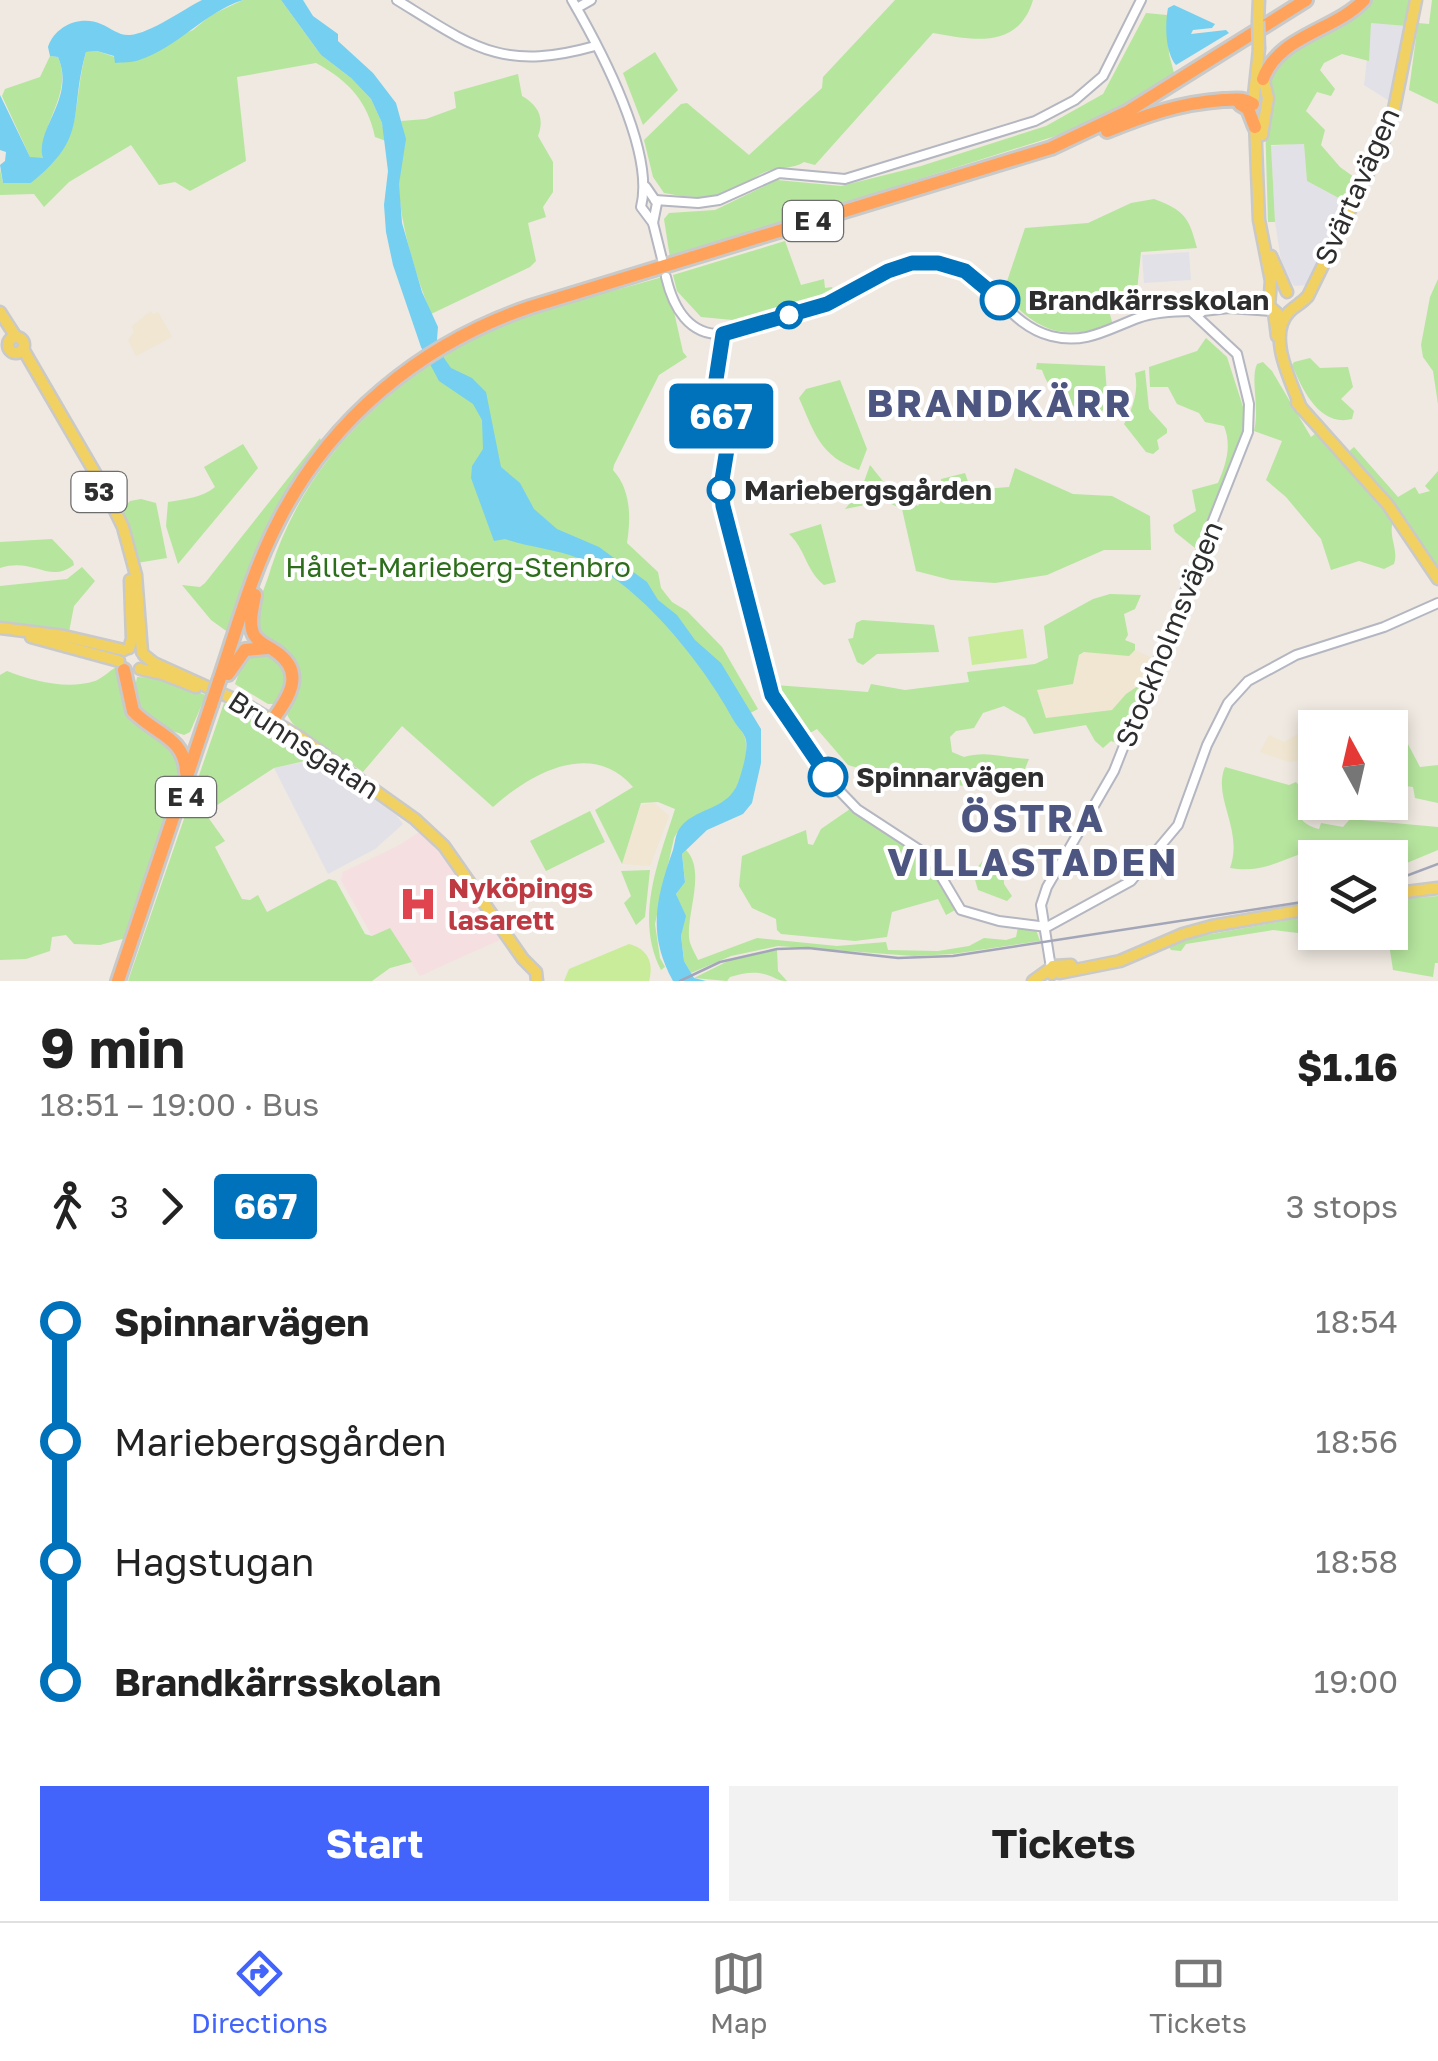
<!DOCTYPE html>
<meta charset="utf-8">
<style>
:root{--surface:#fff;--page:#f2f2f2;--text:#222;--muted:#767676;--line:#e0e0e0;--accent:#4264fb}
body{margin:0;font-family:"Golos Text",sans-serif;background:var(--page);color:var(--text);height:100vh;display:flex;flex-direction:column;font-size:38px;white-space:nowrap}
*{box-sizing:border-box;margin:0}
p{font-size:32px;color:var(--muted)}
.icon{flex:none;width:55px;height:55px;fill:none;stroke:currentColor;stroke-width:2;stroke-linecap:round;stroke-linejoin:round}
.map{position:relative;height:981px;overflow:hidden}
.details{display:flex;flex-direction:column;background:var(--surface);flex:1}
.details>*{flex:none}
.badge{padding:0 20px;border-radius:8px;font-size:35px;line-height:65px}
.needle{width:65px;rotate:352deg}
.fabs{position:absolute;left:1298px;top:710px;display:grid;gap:20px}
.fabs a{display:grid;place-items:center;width:110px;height:110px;border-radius:0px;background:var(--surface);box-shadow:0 5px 15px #0003;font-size:50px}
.map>.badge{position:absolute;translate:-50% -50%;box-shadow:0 0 0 5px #fff}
.legs{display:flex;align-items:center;gap:15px;height:110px;padding:0 40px;font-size:32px}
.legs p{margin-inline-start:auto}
.head{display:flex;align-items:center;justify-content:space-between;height:170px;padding:0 40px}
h1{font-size:55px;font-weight:700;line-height:75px}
.cta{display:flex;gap:20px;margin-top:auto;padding:20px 40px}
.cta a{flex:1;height:115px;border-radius:0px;background:var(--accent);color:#fff;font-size:40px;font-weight:700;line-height:115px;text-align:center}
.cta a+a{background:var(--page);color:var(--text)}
ul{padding:0 40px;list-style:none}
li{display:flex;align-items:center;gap:35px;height:120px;font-size:38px}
li i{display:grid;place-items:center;width:15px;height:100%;margin:0 12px;background:currentColor}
li i::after{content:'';width:25px;height:25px;margin:-12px;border:8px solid;border-radius:50%;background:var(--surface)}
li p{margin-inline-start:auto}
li:first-child i{background:linear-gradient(#0000 50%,currentColor 0)}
li:last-child i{background:linear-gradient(currentColor 50%,#0000 0)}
.dock{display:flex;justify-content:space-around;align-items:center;height:140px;border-top:2px solid var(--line);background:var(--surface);font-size:28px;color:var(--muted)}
.dock a{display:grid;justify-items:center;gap:5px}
.dock .selected{color:var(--accent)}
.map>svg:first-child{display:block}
.industrial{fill:#e3e1e8}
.education{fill:#f0e6d1}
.medical{fill:#f5dfe0}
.green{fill:#b6e59e}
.pitch{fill:#c9ec9a}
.water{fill:#75cff0}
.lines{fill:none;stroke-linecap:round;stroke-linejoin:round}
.minor-casing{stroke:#b4b7c1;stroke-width:12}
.major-casing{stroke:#c9c9c9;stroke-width:15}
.highway-casing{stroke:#c9c9c9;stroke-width:18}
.minor{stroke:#fff;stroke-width:8}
.major{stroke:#f2d163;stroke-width:10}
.highway{stroke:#ffa35c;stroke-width:12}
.rail{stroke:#a3a6b8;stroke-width:2.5}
.major-bridge-casing{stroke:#c9c9c9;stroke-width:15;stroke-linecap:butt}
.highway-bridge-casing{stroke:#c9c9c9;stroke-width:18;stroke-linecap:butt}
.major-bridge{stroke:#f2d163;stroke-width:10}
.highway-bridge{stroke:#ffa35c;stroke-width:12}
.line-1-casing{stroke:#fff;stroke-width:22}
.line-1{stroke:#0072bc;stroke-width:15}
.stop-1-dot{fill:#fff;stroke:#0072bc;stroke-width:5}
.labels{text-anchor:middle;stroke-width:8;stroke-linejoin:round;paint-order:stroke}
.shield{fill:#fff;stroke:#6d6d6d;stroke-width:2.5}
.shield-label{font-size:25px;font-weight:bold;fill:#2e2e2e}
.street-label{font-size:28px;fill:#2e2e2e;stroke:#fff}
.stop-label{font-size:28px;font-weight:bold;fill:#2e2e2e;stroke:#fff;text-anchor:start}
.park-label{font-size:28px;fill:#2c6e1b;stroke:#fff}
.health-label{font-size:28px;font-weight:bold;fill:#be3a42;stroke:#fff;text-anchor:start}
.district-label{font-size:38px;font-weight:bold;letter-spacing:2.5px;fill:#4d5680;stroke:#fff}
</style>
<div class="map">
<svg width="1438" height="981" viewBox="0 0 1438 981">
<rect width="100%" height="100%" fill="#efe9e1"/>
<g class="industrial">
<path d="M1371 22 1407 26 1394 104 1364 85Z"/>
<path d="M1304 143 1307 181 1348 203 1308 285 1294 286 1282 267 1275 222 1271 146Z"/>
<path d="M1189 252 1191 280 1144 283 1142 255Z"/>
<path d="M317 759 396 815 403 824 375 849 328 874 274 768Z"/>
</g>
<g class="education">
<path d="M151 311 153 314 158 312 172 337 136 356 128 340 134 332 132 326Z"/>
<path d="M1091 650 1129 656 1135 650 1152 658 1147 680 1126 694 1112 710 1047 718 1037 690 1073 684 1079 655Z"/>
<path d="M1327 717 1331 727 1315 728V756L1308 760 1289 762 1260 752 1269 735 1284 742Z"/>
<path d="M654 803 669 816 650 866 622 864 641 805Z"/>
</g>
<path class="medical" d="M421 831 452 861 504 938 420 976 390 928 372 936 341 880 343 872 398 846Z"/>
<g class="green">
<path d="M243 0H281L321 55 351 78 371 99 382 123 386 141 375 137C368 102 348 80 316 63L237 77 246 161 190 191 175 182 159 185 131 145 69 182 44 207 34 194 0 195V169L3 183H31C87 138 70 113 86 52L97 51 115 57V62L193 30 211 15Z"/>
<path d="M895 0H1033C1018 50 973 40 933 33L815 165 804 162C792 170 779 166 765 172 755 176 747 184 737 189 713 200 689 198 664 193L653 177 644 140 681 104 687 103 749 155 822 88 823 77Z"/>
<path d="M1370 0H1410L1407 26 1371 23 1369 61 1342 54 1324 63 1320 70 1335 89 1331 96 1317 92 1306 111 1325 130 1321 145 1340 167 1361 182 1348 203 1307 181 1304 144 1271 145 1275 222H1268L1264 87 1279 58Z"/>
<path d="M1432 0H1438V104L1409 90 1418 23 1429 24Z"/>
<path d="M1146 13 1167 15 1169 54 1174 73 1142 96 1065 133 670 258 664 219 669 213 715 210 777 180 841 186 921 166 1046 126 1103 94Z"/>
<path d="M655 52 678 90 643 125 623 73Z"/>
<path d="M50 56 58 57C74 94 39 123 43 158L39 160 30 157 2 96 5 89 40 77Z"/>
<path d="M518 74 522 96C538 105 545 118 538 136L553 162V192L543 207 546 217 528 223 536 261 530 267 431 314C416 276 402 231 399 191 398 165 408 146 401 121L426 119 456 108 454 92Z"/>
<path d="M1154 199C1184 210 1189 217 1197 248L1141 252 1137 291 1109 311 1113 325C1062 341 1038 332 1003 293L1025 228 1088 223 1131 203Z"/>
<path d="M785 241 801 285 824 279 825 288 832 287 834 292 743 321 701 317 677 291 673 275Z"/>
<path d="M666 276 683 352 687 357 659 375 614 465 613 470C631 490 631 517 627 543L658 572 661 588 672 602 687 611 722 647 758 709 735 721C739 728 745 734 746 742 749 762 737 797 719 807 700 817 685 817 674 838L655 924 660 958 665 967 661 970C634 918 659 860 675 809L658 802 641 803 622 864 595 810 633 787C592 739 531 773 493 807L402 726 363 772C346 759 292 732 287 714 284 705 293 692 296 684 284 665 261 641 258 619 256 604 267 583 271 568 304 465 383 385 478 337 536 308 604 294 666 276Z"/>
<path d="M1438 279V404L1433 371 1423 357 1421 345 1430 297Z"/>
<path d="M1206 338 1227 357 1245 413 1243 435 1195 548 1175 532 1173 525 1196 511 1192 490 1218 483C1226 464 1232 446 1224 426L1205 422 1199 413 1177 404 1168 387H1150L1149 367 1197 351Z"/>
<path d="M1310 358 1320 368 1348 367 1353 387 1341 399 1354 411 1352 419C1320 427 1303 391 1292 365L1294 362Z"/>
<path d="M1263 362 1272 371 1311 437 1316 433 1393 522C1388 536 1399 550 1394 564L1384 569 1359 561 1331 570 1321 539 1286 497 1266 480 1282 441 1254 431C1260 408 1250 379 1257 364Z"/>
<path d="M1037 363 1105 366 1108 407 1094 416 1091 408C1066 410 1050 393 1042 370L1036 369Z"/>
<path d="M1145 370 1149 409 1167 429V433L1157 440 1159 449 1153 454 1146 452 1124 424C1133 409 1139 390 1135 373Z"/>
<path d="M840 380 867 449 859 470C820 456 815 434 799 398L806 389Z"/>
<path d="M320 438 322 444 229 633 211 620 182 585 200 587 205 583Z"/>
<path d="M243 444 258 468 178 564 166 526 168 502C185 499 202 498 215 487L204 467Z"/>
<path d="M1354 447 1398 497 1415 487 1419 494 1430 491 1425 486 1438 471V573L1406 520 1346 454Z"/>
<path d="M870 465 890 490 918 506 925 493 942 495 941 479 965 473 971 490 1009 487 1015 468 1073 494 1112 496 1150 516 1151 550H1104L1047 575 995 583 951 580 916 571 902 509 885 501 845 509 861 490Z"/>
<path d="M141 499 156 503 167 558 137 563 129 525 121 511 130 501Z"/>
<path d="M821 524 836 582 824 585C806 571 805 548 789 534Z"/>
<path d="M52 539 73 561 74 565C48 584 34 557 0 568V542Z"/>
<path d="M82 567 95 581 74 606 69 632 0 622V586L67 579Z"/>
<path d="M1110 594 1141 595 1135 609 1124 614 1128 635 1125 640 1135 644V650L1129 656 1084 652 1079 655 1073 684 1037 690 1046 718 1112 710 1126 694 1147 680 1120 744 1111 741 1103 748 1095 741 1086 725 1034 734 1025 718 1004 706 983 713 974 728 956 731 950 737 952 752 964 757C986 750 1005 758 1029 759L1020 781 1013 782 1008 771 969 786 905 782 848 765 817 729 808 734 776 688 775 685 868 692 871 684 905 690 969 682 967 672 1035 664 1048 658 1044 626 1093 599Z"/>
<path d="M862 620 934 625 939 652 877 654 863 665 857 662 848 639 853 638 856 623Z"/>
<path d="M261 652C286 664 296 680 276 704H268L235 684 245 655Z"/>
<path d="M116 667 125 701 173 744 182 771 126 938 100 945 74 944 66 935 52 937 50 951 26 959 0 960V675L7 671C33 681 67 690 95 681 103 678 109 671 116 667Z"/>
<path d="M137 677 160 678 206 695 190 732 184 735C157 727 129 708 137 677Z"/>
<path d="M224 703 289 741 305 761 274 768 205 813 225 841 215 847 242 899 250 900 258 895 267 912 329 879 336 881 365 934 372 936 390 928 412 962 390 968 372 981H128Z"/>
<path d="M1327 717 1387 723 1400 729 1420 767 1438 765V803L1415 798 1413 787 1390 784V728L1331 727Z"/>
<path d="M1225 767 1289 785 1296 782 1306 793C1291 809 1299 825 1319 829L1321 823 1343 827 1350 819 1438 827V850L1390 870V858L1340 857 1339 851C1293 844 1277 876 1230 868 1244 829 1212 798 1225 767Z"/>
<path d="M850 809 926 858 957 909 946 915 938 899 892 912 887 937 855 941 781 934 777 930 776 919 752 908 739 886 742 856 806 830 808 844 813 845 821 829Z"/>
<path d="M590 811 605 842 546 871 530 841Z"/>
<path d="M992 849 1003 854 1004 884 1012 896 1007 901 978 890 973 873Z"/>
<path d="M686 850C706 870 687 912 689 937 689 944 695 953 698 960L757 938 837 946 886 942 888 950 938 951 969 946 984 938 1006 940 1016 937 1018 927 1036 930 1040 941 953 954 914 956 778 946 731 956 691 973 684 961 681 936 685 916 676 894 685 881 682 854Z"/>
<path d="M650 870 645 917 636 925 624 903 631 896 621 871Z"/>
<path d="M1438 896V963H1435L1433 977 1393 970 1389 944 1273 930 1186 944 1181 951 1171 950 1168 945 1184 939 1315 915V932H1390V900Z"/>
<path d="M777 950 778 971 787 981C776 981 774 976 764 974 753 971 740 974 730 977L727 981 694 978 732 959Z"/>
</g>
<g class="pitch">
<path d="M1023 629 1027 658 972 665 968 637Z"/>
<path d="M629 944C648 949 654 963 649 981H564L569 969Z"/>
</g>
<g class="water">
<path d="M202 0H243C205 12 177 48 139 60 132 63 122 62 115 63L114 56 97 51 86 52C68 115 90 136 31 183H3L0 165 5 161 6 152 0 150V95L30 157 43 158C35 128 76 99 58 57L50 56 48 47C55 26 80 15 101 24 111 28 119 36 130 35 151 33 182 10 202 0Z"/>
<path d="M281 0H303L313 16 338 34V41L373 73 396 103 406 139 399 184 402 223 422 292 438 327 437 339 444 358 451 368 472 378 486 392 501 467 520 483 534 509 557 529 599 547 647 582 658 600 677 615 695 640 721 663 761 729V763L752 803 743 814 707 830 682 854 685 882 676 894 686 916 681 936 684 961 694 978 706 981H673C647 934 656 898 673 850 676 839 675 832 684 823 705 805 731 809 740 777 743 767 748 751 746 740 744 732 738 728 734 721 704 665 639 582 578 558 555 549 528 547 505 539L494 541 471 478 472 466 483 449 482 420 473 404 439 381 421 347 393 265 386 232 384 205 388 171 382 123 371 99 351 78 321 55Z"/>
<path d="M1174 5 1215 24 1212 28 1193 30 1191 34 1226 30 1229 33 1176 65C1165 52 1165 24 1168 8Z"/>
</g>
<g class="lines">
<g class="minor-casing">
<g id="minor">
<path d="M397 0C473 47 502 72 595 46"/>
<path d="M572 0C601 50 655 152 641 207L653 223 663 263"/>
<path d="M577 8 591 0"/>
<path d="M646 187 657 203 653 223"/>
<path d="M655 200 698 203 719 200 779 173 845 179 1035 121 1075 100 1103 76 1141 0"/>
<path d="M666 277C673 307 689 337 725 334 740 333 754 324 768 320 793 313 818 309 841 298 872 283 895 260 932 262 990 266 1001 323 1051 336 1085 345 1108 329 1138 318 1155 312 1173 311 1191 311"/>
<circle cx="1197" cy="307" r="7"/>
<path d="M1203 303H1225"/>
<path d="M1244 303 1269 300"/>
<path d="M1203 311 1229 308 1272 311"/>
<path d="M723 334 715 386 728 443 721 485 722 503 772 695 831 782 857 809 929 856 961 910 999 921 1047 927 1131 881 1178 825 1207 745 1228 703 1248 681 1296 655 1384 627 1438 603"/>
<path d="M1051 968 1041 905 1047 887 1114 771 1248 432 1249 404 1237 354 1193 313"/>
</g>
</g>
<g class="major-casing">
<g id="major">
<path d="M1258 21 1259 0"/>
<path d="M1262 73 1268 98 1262 135"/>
<path d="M1253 105 1259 49"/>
<path d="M1255 122 1259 220 1271 281 1269 306 1278 314"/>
<path d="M1271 256 1287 292"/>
<path d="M0 312 16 337"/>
<path d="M1274 312 1277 336"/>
<circle cx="16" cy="345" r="8"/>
<path d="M23 349 105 490 123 527 136 575 142 652"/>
<path d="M1297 403 1388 505 1438 579"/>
<path d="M1301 408C1292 383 1266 336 1289 312 1295 306 1302 303 1308 296L1386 136 1393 114 1416 0"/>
<path d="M0 628 64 636 124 650"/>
<path d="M31 637 119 661"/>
<path d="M129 648 132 639 130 580"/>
<path d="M144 655 154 663 245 704 301 738 415 819 444 846 523 959 536 972 537 981"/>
<path d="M140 669 163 674 196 687"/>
<path d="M1390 894 1438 888"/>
<path d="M1060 973 1120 961 1183 934 1212 926 1315 908"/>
<path d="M1052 974 1053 966 1071 965"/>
<path d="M1033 981 1051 968"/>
</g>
</g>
<g class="highway-casing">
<g id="highway">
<path d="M1263 79C1279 35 1335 31 1364 0"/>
<path d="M1240 104 1248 109 1255 127"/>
<path d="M1107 131C1146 115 1180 103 1223 100 1235 100 1242 97 1253 104"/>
<path d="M255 595C253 607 248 624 254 635 259 644 271 647 279 654 307 676 285 702 270 724"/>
<path d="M124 670 133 711C153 733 185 737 186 772"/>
<path d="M228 674 245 650 267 648"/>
<path d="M219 681C237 628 252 572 278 522 330 419 421 344 530 307L1051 148 1127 112 1306 0"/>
<path d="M118 981 211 705"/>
</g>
</g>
<use href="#minor" class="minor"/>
<use href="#major" class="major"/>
<use href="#highway" class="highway"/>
<g class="rail">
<path d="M1390 882 1438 864"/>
<path d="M680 981 720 962 777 949 808 948 898 958 953 956 1315 900"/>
</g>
<g class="major-bridge-casing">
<path id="major-bridge" d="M1258 21 1259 49"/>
</g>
<g class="highway-bridge-casing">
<path id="highway-bridge" d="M211 705 219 681"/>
</g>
<use href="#major-bridge" class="major-bridge"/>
<use href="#highway-bridge" class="highway-bridge"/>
</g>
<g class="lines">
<g class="line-1-casing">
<path id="line-1" d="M828 777 772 695 723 506 721 486 728 443 715 386 723 334 827 304 888 271 912 263H938L965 271 1000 300"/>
</g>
<use href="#line-1" class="line-1"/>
</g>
<defs>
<g id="hospital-bare" transform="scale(3)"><path d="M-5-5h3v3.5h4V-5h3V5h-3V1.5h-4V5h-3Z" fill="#e0444e" stroke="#fff" stroke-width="2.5" paint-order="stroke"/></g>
</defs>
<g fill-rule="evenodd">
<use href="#hospital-bare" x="418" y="904"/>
</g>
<g class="stop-1-dot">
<circle cx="1000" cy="300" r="18"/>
<circle cx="789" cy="315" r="12"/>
<circle cx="721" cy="490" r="12"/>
<circle cx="828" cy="777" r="18"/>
</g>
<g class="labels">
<g class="shield">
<rect x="783" y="201" width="60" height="40" rx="8"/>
<rect x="71.5" y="472" width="55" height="40" rx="8"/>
<rect x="156" y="777" width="60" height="40" rx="8"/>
</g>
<g class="shield-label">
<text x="813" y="230">E 4</text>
<text x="99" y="501">53</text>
<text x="186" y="806">E 4</text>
</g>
<g class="street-label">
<text transform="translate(1357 186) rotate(-66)" y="10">Svärtavägen</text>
<text transform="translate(1169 634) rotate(-68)" y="10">Stockholmsvägen</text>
<text transform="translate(304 745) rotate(33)" y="10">Brunnsgatan</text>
</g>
<g class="stop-label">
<text x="1028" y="310">Brandkärrsskolan</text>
<text x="744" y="500">Mariebergsgården</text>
<text x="856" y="787">Spinnarvägen</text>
</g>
<g class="park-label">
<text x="458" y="577">Hållet-Marieberg-Stenbro</text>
</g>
<g class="health-label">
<text x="448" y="898">Nyköpings<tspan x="448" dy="32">lasarett</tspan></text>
</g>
<g class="district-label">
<text x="1000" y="417">BRANDKÄRR</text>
<text x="1033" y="832">ÖSTRA<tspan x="1033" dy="44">VILLASTADEN</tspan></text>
</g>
</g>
</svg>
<div class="fabs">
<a><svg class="needle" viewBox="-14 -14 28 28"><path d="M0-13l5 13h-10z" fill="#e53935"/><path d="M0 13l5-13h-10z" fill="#767676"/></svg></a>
<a><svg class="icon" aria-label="layers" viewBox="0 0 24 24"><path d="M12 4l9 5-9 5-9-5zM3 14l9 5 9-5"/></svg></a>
</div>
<b class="badge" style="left:721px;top:416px;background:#0072bc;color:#fff">667</b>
</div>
<section class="details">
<div class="head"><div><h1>9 min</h1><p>18:51 – 19:00 · Bus</p></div><b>$1.16</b></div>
<div class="legs"><svg class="icon" aria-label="walk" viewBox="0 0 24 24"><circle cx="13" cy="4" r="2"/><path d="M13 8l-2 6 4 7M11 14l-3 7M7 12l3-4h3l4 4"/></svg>3<svg class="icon" aria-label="forward" viewBox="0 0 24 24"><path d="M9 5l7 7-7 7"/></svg><b class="badge" style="background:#0072bc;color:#fff">667</b><p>3 stops</p></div>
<ul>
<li><i style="color:#0072bc"></i><b>Spinnarvägen</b><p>18:54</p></li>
<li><i style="color:#0072bc"></i><span>Mariebergsgården</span><p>18:56</p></li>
<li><i style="color:#0072bc"></i><span>Hagstugan</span><p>18:58</p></li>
<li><i style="color:#0072bc"></i><b>Brandkärrsskolan</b><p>19:00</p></li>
</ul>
<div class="cta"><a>Start</a><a>Tickets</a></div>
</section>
<nav class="dock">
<a class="selected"><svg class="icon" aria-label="directions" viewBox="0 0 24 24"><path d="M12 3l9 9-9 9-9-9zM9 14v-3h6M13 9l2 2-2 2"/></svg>Directions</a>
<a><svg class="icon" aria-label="map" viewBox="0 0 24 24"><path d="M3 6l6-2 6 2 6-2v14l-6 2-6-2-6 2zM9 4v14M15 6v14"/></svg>Map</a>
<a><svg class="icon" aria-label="tickets" viewBox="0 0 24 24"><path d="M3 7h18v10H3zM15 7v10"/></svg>Tickets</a>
</nav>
